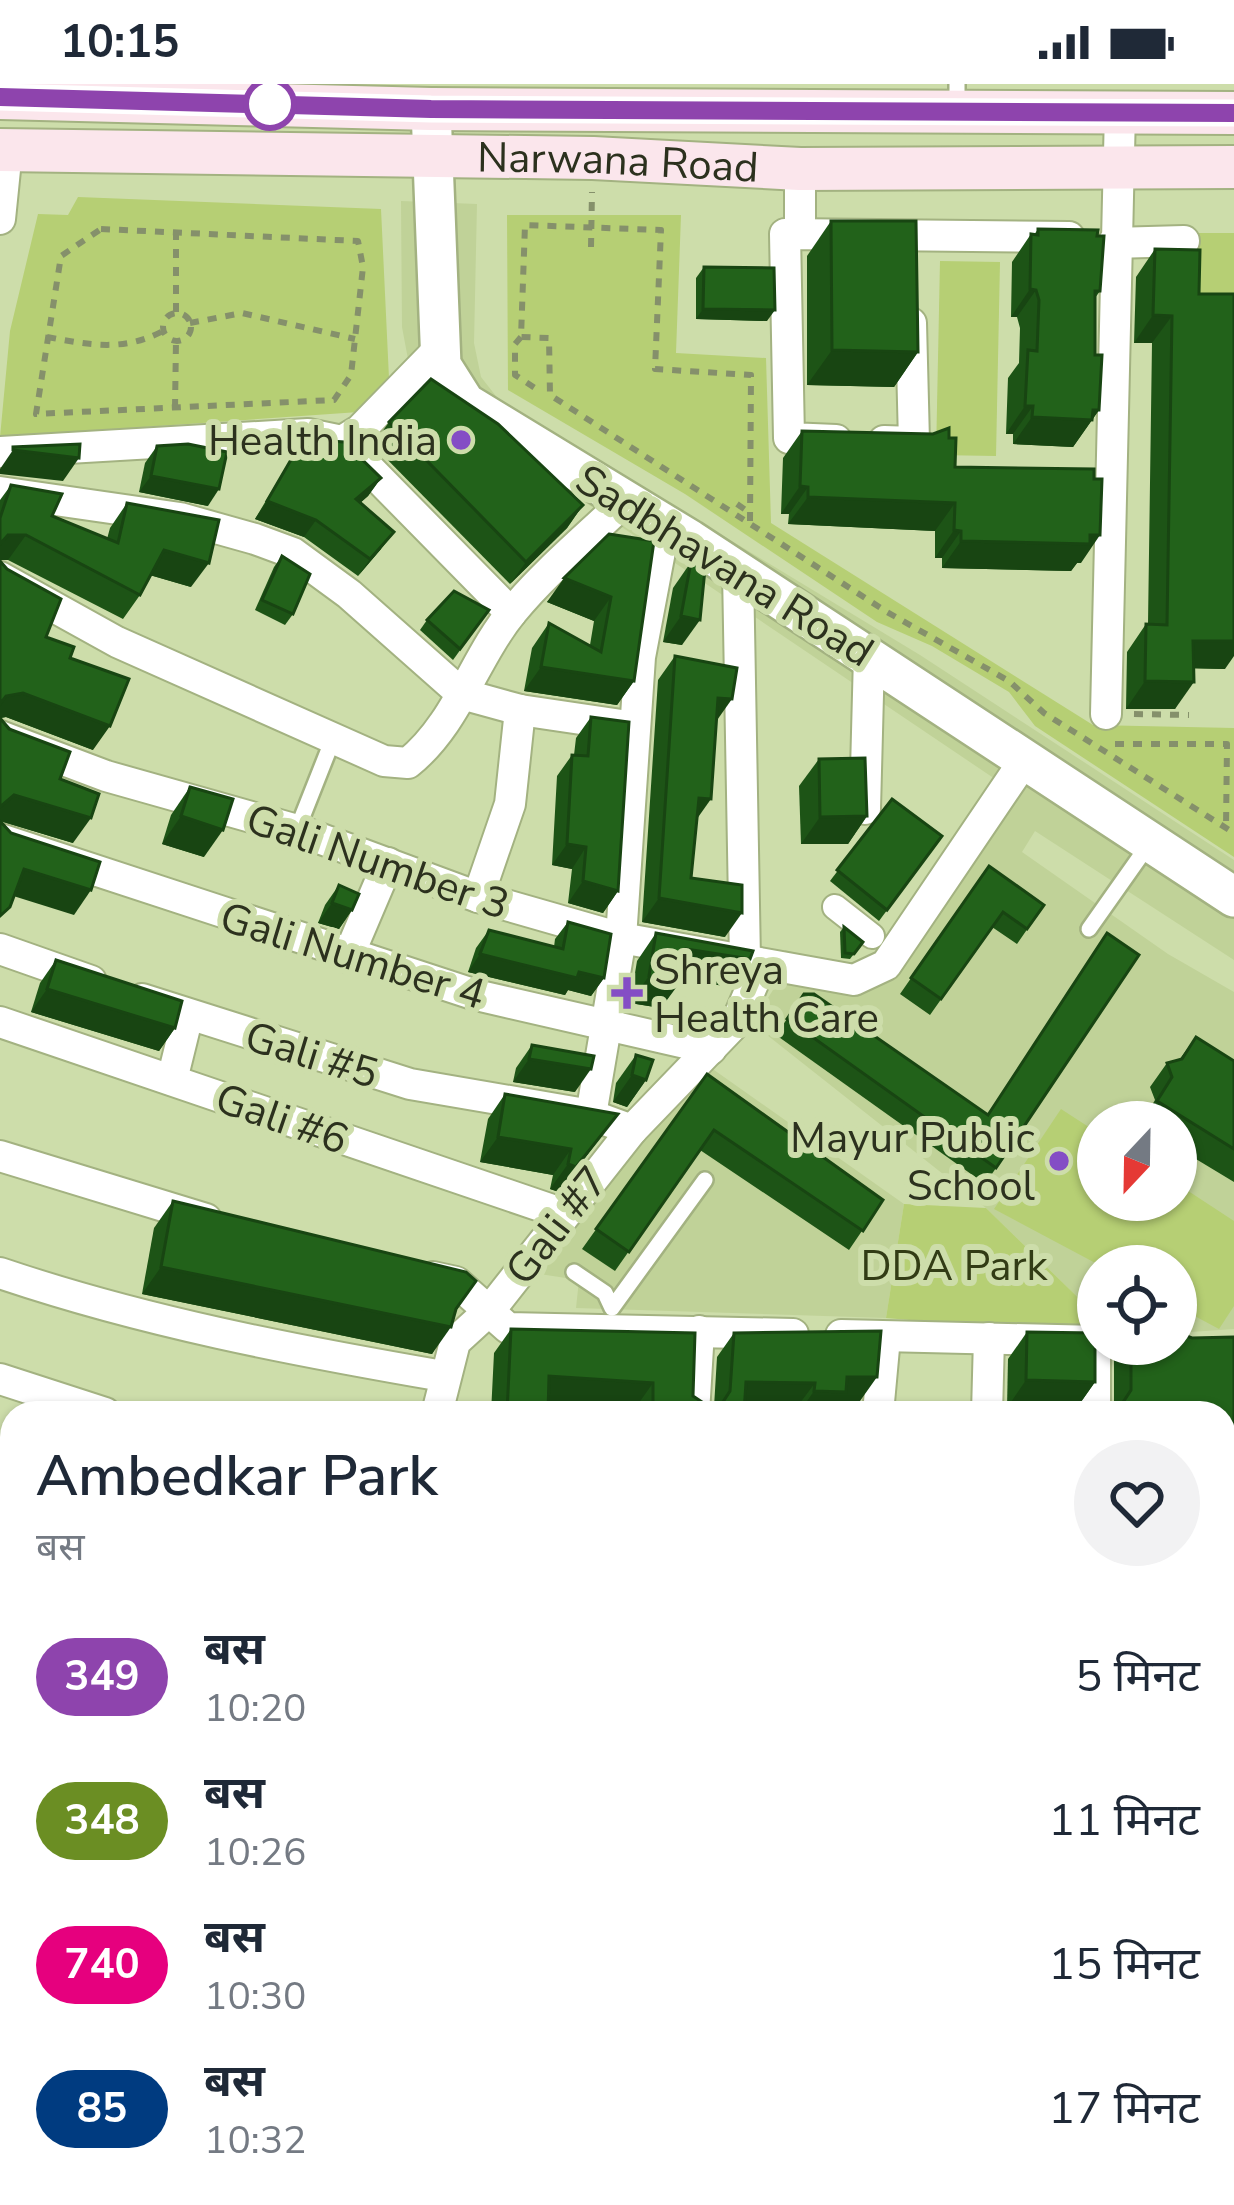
<!DOCTYPE html>
<html lang="hi">
<meta charset="utf-8">
<style>
:root{--surface:#fff;--page:#f2f2f3;--text:#1f2937;--muted:#747a83}
body{margin:0;font-family:"Nunito Sans","Noto Sans Devanagari",sans-serif;background:var(--page);color:var(--text);height:100vh;display:flex;flex-direction:column;font-size:45px;white-space:nowrap}
*{box-sizing:border-box;margin:0}
p{font-size:39px;color:var(--muted)}
.icon{flex:none;width:66px;height:66px;fill:none;stroke:currentColor;stroke-width:2;stroke-linecap:round;stroke-linejoin:round}
.map{position:relative;flex:1;overflow:hidden}
.panel{position:absolute;left:0px;top:1317px;width:1236px;height:804px;display:flex;flex-direction:column;background:var(--surface);border-radius:36px 36px 0 0;box-shadow:0 3px 9px #0004}
.panel>*{flex:none}
.badge{padding:0 24px;border-radius:39px;font-size:42px;line-height:78px}
.needle{width:78px;rotate:202deg}
.controls{position:absolute;left:1077px;top:1017px;display:grid;gap:24px}
.controls a{display:grid;place-items:center;width:120px;height:120px;border-radius:50%;background:var(--surface);box-shadow:0 3px 9px #0004;font-size:60px}
.map>.badge{position:absolute;translate:-50% -50%;box-shadow:0 0 0 6px #fff}
.round{display:grid;place-items:center;flex:none;width:126px;height:126px;border-radius:63px;background:var(--page)}
.overview{display:flex;align-items:center;justify-content:space-between;height:204px;padding:0 36px}
h1{font-size:57px;font-weight:600;line-height:90px}
ul{padding:0;list-style:none}
li{display:flex;align-items:center;gap:36px;height:144px;padding:0 36px}
li div{flex:1}
li b{display:block;font-size:45px}
li em{font-style:normal}
li .badge{min-width:132px;font-weight:700;text-align:center}
.status{display:flex;justify-content:space-between;align-items:center;height:84px;padding:0 60px;background:var(--surface);direction:ltr}
.status svg{height:33px;fill:currentColor}
.map>svg:first-child{display:block}
.built{fill:#c0d298;fill-rule:evenodd}
.green{fill:#b6cf74}
.lines{fill:none;stroke-linecap:round;stroke-linejoin:round}
.service-casing{stroke:#a3b281;stroke-width:20}
.pedestrian-casing{stroke:#a3b281;stroke-width:28}
.minor-casing{stroke:#a3b281;stroke-width:34}
.tertiary-casing{stroke:#a3b281;stroke-width:44}
.secondary-casing{stroke:#a3b281;stroke-width:46}
.path{stroke:#85906b;stroke-width:6;stroke-dasharray:9 9;stroke-linecap:butt}
.service{stroke:#fff;stroke-width:15}
.pedestrian{stroke:#fff;stroke-width:24}
.minor{stroke:#fff;stroke-width:30}
.tertiary{stroke:#fff;stroke-width:39}
.secondary{stroke:#fbe6ec;stroke-width:42}
.wall{fill:#1d5416}
.shaded-wall{fill:#184512}
.building{fill:#22621a;stroke:#184512;stroke-width:3}
.line-casing{stroke:#fff;stroke-width:27}
.line{stroke:#8e44ad;stroke-width:18}
.stop-dot{fill:#fff;stroke:#8e44ad;stroke-width:6}
.poi-dot{fill:#844dc5;stroke:#cdddaa;stroke-width:4.5}
.labels{text-anchor:middle;stroke-width:12;stroke-linejoin:round;paint-order:stroke}
.street-label{font-size:42px;fill:#2c311e;stroke:#cdddaa}
.poi-label{font-size:42px;fill:#2c311e;stroke:#cdddaa;text-anchor:end}
.park-label{font-size:42px;fill:#323c15;stroke:#cdddaa}
</style>
<div class="status"><b>10:15</b><svg viewBox="0 0 49 12"><path d="M0 12V9h3v3zM5 12V6h3v6zM10 12V3h3v9zM15 12V0h3v12zM26 1h20v11H26zM47 4h2v5h-2z"/></svg></div>
<div class="map">
<svg width="1234" height="2121" viewBox="0 0 1234 2121">
<rect width="100%" height="100%" fill="#cdddaa"/>
<g class="built">
<path d="M401 117 477 120 474 259 481 293 499 316 920 571 1234 776V876L1035 747 1022 768 1168 870 1234 908V1245L1176 1249V1182H1098V1233L986 1124 752 939 780 895 785 866 856 884 875 874 998 697 435 317 408 275 402 243ZM1098 1038H1176V1116H1098Z"/>
<path d="M707 981 904 1120 886 1234 576 1224 579 1196 533 1189 656 1033Z"/>
</g>
<g class="green">
<path d="M78 113 381 125 389 294 359 328 0 353 10 247 38 130 68 131Z"/>
<path d="M507 131H681L676 269 766 274 771 439 1093 641 1234 644V773L1035 642 1009 608 932 562 877 538 685 410 508 306Z"/>
<path d="M1190 149H1234V233H1189Z"/>
<path d="M940 177 1000 178 996 372 936 371Z"/>
<path d="M1061 1025 1098 1049V1116H1176V1099L1234 1137V1222L1219 1245 1176 1222V1182H1101L994 1125Z"/>
<path d="M904 1120 986 1124 1098 1233V1252L886 1234Z"/>
</g>
<g class="lines">
<g class="service-casing">
<g id="service">
<path d="M957 24V0"/>
<path d="M297 746 333 655"/>
<path d="M1089 845 1149 760"/>
<path d="M574 1188 605 1209 612 1224 705 1096"/>
<path d="M0 1590 12 1594"/>
</g>
</g>
<g class="pedestrian-casing">
<path id="pedestrian" d="M835 823 872 852"/>
</g>
<g class="minor-casing">
<g id="minor">
<path d="M0 135 7 66"/>
<path d="M800 149V85"/>
<path d="M1113 159 1184 157"/>
<path d="M836 356 789 354 785 150 1069 153"/>
<path d="M342 357 360 346 439 265"/>
<path d="M884 357 914 358 911 239"/>
<path d="M0 368 308 350 342 357 511 529"/>
<path d="M0 408 180 434 255 455 293 469 349 510 462 610 520 626 635 643"/>
<path d="M738 487 745 876"/>
<path d="M0 493 117 558 384 677 408 679C457 640 474 574 513 527 546 487 589 452 626 416"/>
<path d="M1106 630 1120 27"/>
<path d="M0 652 106 692 297 746 478 813 621 854 854 896 886 881 1026 674"/>
<path d="M865 725 869 572"/>
<path d="M0 755 476 911 711 965"/>
<path d="M478 813 510 720 520 626"/>
<path d="M0 865 91 897"/>
<path d="M348 873 388 779"/>
<path d="M142 915 410 1000 591 1031 632 1046"/>
<path d="M0 938 564 1130"/>
<path d="M172 996 188 931"/>
<path d="M591 1031 621 854 640 573 665 441"/>
<path d="M0 1072 206 1135"/>
<path d="M0 1189C145 1238 292 1266 443 1292"/>
<path d="M433 1193 456 1198 508 1244 793 1250"/>
<path d="M841 1251 1098 1257"/>
<path d="M1095 1257V1329"/>
<path d="M0 1295 105 1329"/>
<path d="M437 1329 455 1258 490 1226 632 1046 737 937 761 881"/>
<path d="M694 1329 699 1247"/>
<path d="M878 1329 885 1253"/>
<path d="M987 1329 989 1254"/>
<path d="M0 1474 12 1435"/>
<path d="M1224 1840H1234"/>
<path d="M1224 1933 1234 1935"/>
<path d="M0 2065 12 2071"/>
<path d="M1224 2098 1234 2040"/>
<path d="M92 2109 117 2121"/>
<path d="M1005 2109 1071 2121"/>
<path d="M907 2121 909 2109"/>
</g>
</g>
<g class="tertiary-casing">
<g id="tertiary">
<path d="M431 25 441 281 465 319 690 456 1234 813"/>
<path d="M0 1941 12 1947"/>
<path d="M587 2109 638 2121"/>
</g>
</g>
<g class="secondary-casing">
<g id="secondary">
<path d="M0 14 431 25 1234 29"/>
<path id="s1" d="M0 66 593 74 800 85 1234 83"/>
</g>
</g>
<g class="path">
<path d="M101 145 358 157 363 183 351 291 334 316 36 330 61 172Z"/>
<path d="M176 147V228"/>
<path d="M591 163 592 108"/>
<circle cx="177" cy="243" r="14"/>
<path d="M190 239 242 229 355 255"/>
<path d="M47 253C91 261 122 268 163 247"/>
<path d="M521 253 515 260V291L535 304"/>
<path d="M175 324 176 257"/>
<path d="M737 420 750 429"/>
<path d="M750 437 751 291 655 285 661 146 525 141 521 253 549 254 550 311 887 528 1009 597 1044 629 1234 749"/>
<path d="M1134 630 1189 631"/>
<path d="M1115 660H1227L1226 743"/>
</g>
<use href="#service" class="service"/>
<use href="#pedestrian" class="pedestrian"/>
<use href="#minor" class="minor"/>
<use href="#tertiary" class="tertiary"/>
<use href="#secondary" class="secondary"/>
</g>
<g class="wall">
<path d="M831 137 918 268 894 303 807 301V172Z"/>
<path d="M1038 145 1100 207 1095 214V271L1099 326 1073 363 1013 360V350H1006L1008 294 1019 279 1020 244 1017 233H1011L1012 178 1031 150 1034 151Z"/>
<path d="M1155 165 1199 210 1225 585 1193 584 1175 625H1126L1127 568 1146 540H1148L1152 259H1134L1136 193Z"/>
<path d="M704 183 767 237 696 235V194Z"/>
<path d="M389 338 583 421 567 444 510 500 373 361Z"/>
<path d="M802 347 949 354 955 383 1081 479H1077L1071 487 942 484V474H935V447L788 440 789 430H781L783 374Z"/>
<path d="M303 355 381 394 368 412 360 419 381 465 358 492 304 453 255 435Z"/>
<path d="M157 362 208 422 139 408 145 379Z"/>
<path d="M11 401 52 432 107 455 110 444 127 419 191 503 150 491 140 511 123 535 8 476H0L46 553 70 574 93 666 6 633 1 634 60 695 73 759 0 737V416Z"/>
<path d="M609 450 634 597 617 621 524 607 532 564 549 539 590 561 594 537 547 518Z"/>
<path d="M282 472 293 530 285 541 255 526 274 483Z"/>
<path d="M691 478 682 561 663 558 673 504Z"/>
<path d="M489 526 453 576 420 546 427 536Z"/>
<path d="M675 572 716 638 697 735 691 794 725 853 642 838 658 596Z"/>
<path d="M591 633 618 807 603 829 568 819 572 785 552 781 557 692 572 671H574L576 654Z"/>
<path d="M819 675 867 732 848 760H801L799 702Z"/>
<path d="M190 703 204 773 162 760 171 731Z"/>
<path d="M892 715 942 752 879 837 830 797Z"/>
<path d="M989 782 1044 821 1017 860 992 843 930 931 900 910Z"/>
<path d="M339 801 352 826 339 845 318 839 325 821Z"/>
<path d="M568 838 604 894 591 912 568 906 565 911 468 888 476 864 489 846 554 863 555 855Z"/>
<path d="M844 843 863 858 850 875 841 874 840 848Z"/>
<path d="M656 849 730 903 681 895 661 924 630 919 637 877Z"/>
<path d="M56 876 175 944 159 967 31 928 40 899Z"/>
<path d="M804 910 996 1084 985 1100 776 951Z"/>
<path d="M1196 953 1234 977V1098L1176 1063V1038H1142L1155 1016 1150 1003 1167 979 1179 976Z"/>
<path d="M532 961 575 1008 513 998 516 984Z"/>
<path d="M636 971 646 996 627 1023 613 1018 616 999Z"/>
<path d="M707 990 883 1116 849 1166 700 1066 615 1187 582 1165Z"/>
<path d="M505 1010 618 1030 559 1108 550 1105 553 1091 480 1078 488 1035Z"/>
<path d="M173 1117 455 1227 432 1270 142 1210 154 1144Z"/>
<path d="M511 1245 693 1312 711 1324 714 1323 717 1273 734 1249 860 1317H840L832 1329H797V1323L745 1322 744 1329H636V1323L548 1318V1329H491L494 1269Z"/>
<path d="M1027 1248 1095 1298 1076 1325 1007 1324 1008 1275Z"/>
<path d="M1176 1248 1192 1254 1234 1253V1360L1224 1362V1329H1114V1270L1121 1260H1176Z"/>
</g>
<g class="shaded-wall">
<path d="M1030 205 1036 206 1017 233H1011Z"/>
<path d="M703 225 775 226 767 237 696 235Z"/>
<path d="M1153 231 1172 232 1152 259H1134Z"/>
<path d="M832 266 918 268 894 303 807 301Z"/>
<path d="M1025 322H1033L1013 350H1006Z"/>
<path d="M1093 326H1099L1073 363 1013 360 1032 333Z"/>
<path d="M13 366 79 374 63 397 0 390V385Z"/>
<path d="M151 392 219 405 208 422 139 408Z"/>
<path d="M381 394 368 412 344 433 356 415Z"/>
<path d="M800 402 808 403 789 430H781Z"/>
<path d="M808 413 955 419 935 447 788 440Z"/>
<path d="M267 417 316 436 304 453 255 435Z"/>
<path d="M583 421 567 444 510 500 526 478Z"/>
<path d="M954 446 961 447 942 474H935Z"/>
<path d="M394 448 381 465 358 492 370 475Z"/>
<path d="M8 451H26L8 476H0V460Z"/>
<path d="M1100 451 1081 479H1077L1071 487 942 484 961 457Z"/>
<path d="M164 466 209 479 191 503 146 490Z"/>
<path d="M564 494 611 513 594 537 547 518Z"/>
<path d="M681 532 700 536 682 561 663 558Z"/>
<path d="M1193 557H1234V572L1225 585 1173 584Z"/>
<path d="M541 583 634 597 617 621 524 607Z"/>
<path d="M1145 597 1194 598 1175 625H1126Z"/>
<path d="M23 609 110 642 93 666 6 633 0 634V620L6 612Z"/>
<path d="M718 614 732 615 715 639Z"/>
<path d="M14 711 91 734 73 759 0 737V723Z"/>
<path d="M699 714 711 715 694 739Z"/>
<path d="M181 732 223 746 204 773 162 760Z"/>
<path d="M867 732 848 760H801L820 733Z"/>
<path d="M567 760 586 763 572 785 552 781Z"/>
<path d="M24 785 91 806 74 831 7 810Z"/>
<path d="M583 797 618 807 603 829 568 819Z"/>
<path d="M659 814 742 829 725 853 642 838Z"/>
<path d="M332 819 352 826 339 845 318 839Z"/>
<path d="M686 865 750 875 730 903 666 892Z"/>
<path d="M480 870 604 894 591 912 568 906 565 911 468 888Z"/>
<path d="M649 892 681 897 661 924 630 919Z"/>
<path d="M47 905 175 944 159 967 31 928Z"/>
<path d="M529 975 591 985 575 1008 513 998Z"/>
<path d="M632 991 646 996 627 1023 613 1018Z"/>
<path d="M618 1030 559 1108 550 1105 568 1080Z"/>
<path d="M498 1053 571 1065 553 1091 480 1078Z"/>
<path d="M161 1183 445 1241 451 1243 432 1270 142 1210Z"/>
<path d="M549 1292 653 1299 636 1323 532 1317Z"/>
<path d="M847 1293H877L860 1317H840L832 1329H799L814 1307Z"/>
<path d="M1026 1296 1095 1298 1076 1325 1007 1324Z"/>
<path d="M746 1298 815 1299 797 1323 729 1322Z"/>
<path d="M1230 1340H1234V1360L1224 1362V1349Z"/>
<rect x="1224" y="1386" width="10" height="24"/>
</g>
<g class="building">
<path d="M831 137H916L918 268 832 266Z"/>
<path d="M1038 145 1098 146 1097 152H1104L1100 207H1095V271H1102L1099 326H1093L1092 336 1032 333 1033 322H1025L1028 266 1037 267 1039 216 1036 206 1030 205 1031 150 1038 151Z"/>
<path d="M1155 165 1200 166 1199 210H1234V557H1193L1194 598 1145 597 1146 540 1167 541 1172 232 1153 231Z"/>
<path d="M704 183 774 184 775 226 703 225Z"/>
<path d="M431 295 498 340 583 421 526 478 389 338Z"/>
<path d="M949 344V354H956L955 383 1094 385V395H1102L1100 451H1090V460L961 457V447L954 446 955 419 808 413V403L800 402 802 347 933 350Z"/>
<path d="M303 355 344 358 381 394 356 415 394 448 370 475 316 436 267 417Z"/>
<path d="M80 360 79 374 13 366V363Z"/>
<path d="M188 360 227 368 219 405 151 392 157 362Z"/>
<path d="M11 401 62 410 52 432 118 459 127 419 219 436 209 479 164 466 140 511 26 451H8L0 460V434Z"/>
<path d="M609 450 654 457 634 597 541 583 549 539 601 568 611 513 564 494Z"/>
<path d="M282 472 310 490 293 530 262 516Z"/>
<path d="M0 474V477L7 485 61 515 46 553 74 563 70 574 129 595 110 642 23 609 6 612 0 620Z"/>
<path d="M691 478 705 485 700 536 681 532Z"/>
<path d="M454 507 489 526 460 565 427 536Z"/>
<path d="M675 572 737 584 732 615 718 614 711 715 699 714 691 794 742 801V829L659 814Z"/>
<path d="M591 633 629 638 618 807 583 797 586 763 567 760 572 671 588 672Z"/>
<path d="M0 634 9 645 70 668 60 695 99 710 91 734 14 711 0 723Z"/>
<path d="M865 674 867 732 820 733 819 675Z"/>
<path d="M190 703 233 715 223 746 181 732Z"/>
<path d="M892 715 942 752 887 826 837 786Z"/>
<path d="M0 737 11 749 100 778 91 806 24 785 10 823 0 832Z"/>
<path d="M989 782 1044 821 1027 845 1003 828 941 915 911 894Z"/>
<path d="M339 801 359 810 352 826 332 819Z"/>
<path d="M568 838 611 850 604 894 579 888 577 894 480 870 489 846 563 865Z"/>
<path d="M844 843 863 858 854 870 845 869Z"/>
<path d="M656 849 753 867 750 875 686 865 681 897 649 892Z"/>
<path d="M1107 849 1139 871 996 1084 787 935 804 910H814L988 1031Z"/>
<path d="M56 876 182 917 175 944 47 905Z"/>
<path d="M1196 953 1234 977V1065L1157 1017 1172 993 1167 979 1182 975Z"/>
<path d="M532 961 594 972 591 985 529 975Z"/>
<path d="M636 971 653 976 646 996 632 991Z"/>
<path d="M707 990 883 1116 863 1147 714 1046 629 1168 596 1145Z"/>
<path d="M505 1010 618 1030 576 1083 568 1080 571 1065 498 1053Z"/>
<path d="M173 1117 466 1188 476 1197 456 1225 451 1243 161 1183Z"/>
<path d="M511 1245 695 1249 693 1312 711 1324 721 1321 730 1307 734 1249 881 1247 877 1293H847L846 1308 814 1307 815 1299 746 1298 744 1329H653V1299L549 1292 548 1329H507Z"/>
<path d="M1027 1248 1095 1249V1298L1026 1296Z"/>
<path d="M1176 1248 1192 1254 1234 1253V1340H1230L1224 1350V1329H1120V1323L1131 1306V1260H1176Z"/>
<path d="M1224 1367 1234 1373V1386H1224Z"/>
</g>
<g class="lines">
<g class="line-casing">
<path id="line" d="M0 13 431 25 1234 29"/>
</g>
<use href="#line" class="line"/>
</g>
<circle class="stop-dot" cx="270" cy="20" r="24"/>
<g class="poi-dot">
<circle cx="461" cy="356" r="12"/>
<path d="M621 891h12v12h12v12h-12v12h-12v-12h-12v-12h12z"/>
<circle cx="1059" cy="1077" r="12"/>
</g>
<g class="labels">
<g class="street-label">
<text dy="15" stroke="none"><textPath href="#s1" startOffset="618">Narwana Road</textPath></text>
<text transform="translate(725 481) rotate(32)" y="15">Sadbhavana Road</text>
<text transform="translate(378 777) rotate(19)" y="15">Gali Number 3</text>
<text transform="translate(353 871) rotate(17)" y="15">Gali Number 4</text>
<text transform="translate(312 970) rotate(17)" y="15">Gali #5</text>
<text transform="translate(282 1034) rotate(19)" y="15">Gali #6</text>
<text transform="translate(556 1141) rotate(-52)" y="15">Gali #7</text>
</g>
<g class="poi-label">
<text x="437" y="371">Health India</text>
<text x="654" y="900" text-anchor="start">Shreya<tspan x="654" dy="48">Health Care</tspan></text>
<text x="1035" y="1068">Mayur Public<tspan x="1035" dy="48">School</tspan></text>
</g>
<g class="park-label">
<text x="954" y="1196">DDA Park</text>
</g>
</g>
</svg>
<div class="controls">
<a><svg class="needle" viewBox="-14 -14 28 28"><path d="M0-13l5 13h-10z" fill="#e53935"/><path d="M0 13l5-13h-10z" fill="#747a83"/></svg></a>
<a><svg class="icon" aria-label="locate" viewBox="0 0 24 24"><circle cx="12" cy="12" r="6"/><path d="M12 2v4M12 18v4M2 12h4M18 12h4"/></svg></a>
</div>
<section class="panel">
<div class="overview"><div><h1>Ambedkar Park</h1><p>बस</p></div><a class="round"><svg class="icon" aria-label="heart" viewBox="0 0 24 24"><path d="M12 20l-8-8c-3-5 5-10 8-4 3-6 11-1 8 4z"/></svg></a></div>
<ul>
<li><span class="badge" style="background:#8e44ad;color:#fff">349</span><div><b>बस</b><p>10:20</p></div><em>5 मिनट</em></li>
<li><span class="badge" style="background:#6b8e23;color:#fff">348</span><div><b>बस</b><p>10:26</p></div><em>11 मिनट</em></li>
<li><span class="badge" style="background:#e6007e;color:#fff">740</span><div><b>बस</b><p>10:30</p></div><em>15 मिनट</em></li>
<li><span class="badge" style="background:#003b80;color:#fff">85</span><div><b>बस</b><p>10:32</p></div><em>17 मिनट</em></li>
</ul>
</section>
</div>
